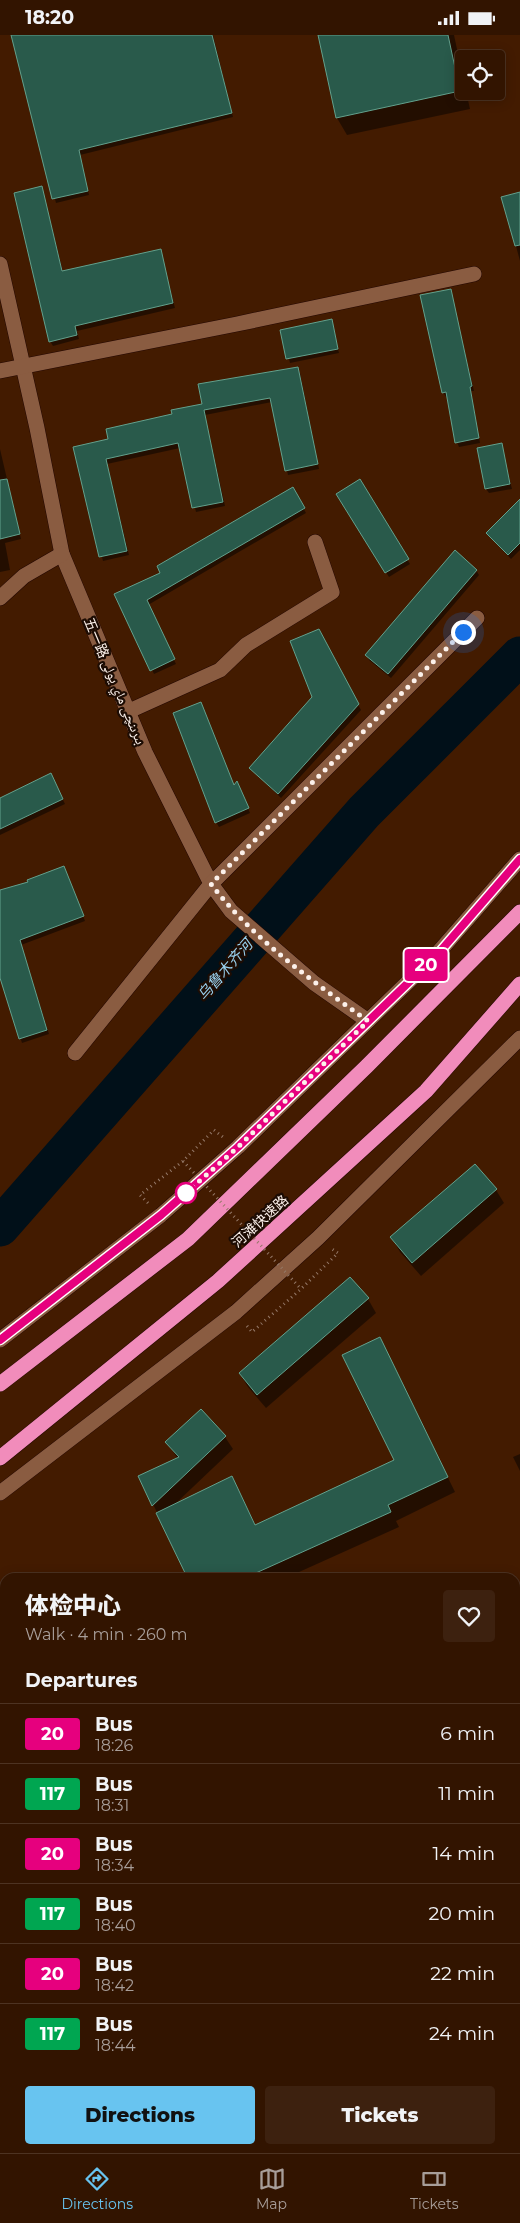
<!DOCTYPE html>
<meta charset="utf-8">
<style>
:root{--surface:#321400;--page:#3d210f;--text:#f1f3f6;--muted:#a89e99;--line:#4d3322;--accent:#68c4f0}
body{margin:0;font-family:Montserrat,"Noto Naskh Arabic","Noto Sans SC",sans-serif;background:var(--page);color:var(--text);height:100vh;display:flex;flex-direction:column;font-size:19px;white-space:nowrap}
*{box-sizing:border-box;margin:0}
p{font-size:16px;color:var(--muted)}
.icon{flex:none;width:28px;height:28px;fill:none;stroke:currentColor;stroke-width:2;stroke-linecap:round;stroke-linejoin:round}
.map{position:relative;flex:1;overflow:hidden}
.sheet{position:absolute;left:0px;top:1538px;width:520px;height:581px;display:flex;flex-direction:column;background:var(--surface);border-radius:15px 15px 0 0;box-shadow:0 2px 12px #0003,0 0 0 1px var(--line)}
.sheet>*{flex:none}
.badge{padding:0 10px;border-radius:4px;font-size:18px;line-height:32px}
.tools{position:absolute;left:455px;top:15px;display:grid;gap:10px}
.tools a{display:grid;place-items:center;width:50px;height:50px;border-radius:5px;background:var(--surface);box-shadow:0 2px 12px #0003,0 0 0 1px var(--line);font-size:25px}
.you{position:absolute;width:25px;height:25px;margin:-12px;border:4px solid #fff;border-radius:50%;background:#1a73e8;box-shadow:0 0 0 8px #1a73e833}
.map>.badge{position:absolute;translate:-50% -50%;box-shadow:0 0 0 2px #fff}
h2{padding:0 25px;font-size:19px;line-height:45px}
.round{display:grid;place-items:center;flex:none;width:52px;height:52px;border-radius:5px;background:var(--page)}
.headline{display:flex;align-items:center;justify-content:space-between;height:85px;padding:0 25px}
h1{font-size:24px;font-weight:800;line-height:38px}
.primary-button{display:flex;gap:10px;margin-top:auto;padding:10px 25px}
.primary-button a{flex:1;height:58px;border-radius:5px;background:var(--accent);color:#111;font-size:20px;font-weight:800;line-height:58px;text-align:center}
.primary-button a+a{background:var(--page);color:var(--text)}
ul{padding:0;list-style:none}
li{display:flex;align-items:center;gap:15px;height:60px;padding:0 25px;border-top:1px solid var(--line)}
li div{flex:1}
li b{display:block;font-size:19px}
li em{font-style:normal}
li .badge{min-width:55px;font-weight:700;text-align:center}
.status{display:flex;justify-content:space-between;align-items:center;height:35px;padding:0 25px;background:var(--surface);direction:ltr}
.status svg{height:14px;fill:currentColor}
.dock{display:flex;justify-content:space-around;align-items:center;height:70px;border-top:1px solid var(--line);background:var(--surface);font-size:14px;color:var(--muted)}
.dock a{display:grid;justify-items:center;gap:2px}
.dock .current{color:var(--accent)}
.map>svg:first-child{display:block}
.shadow{fill:#0007}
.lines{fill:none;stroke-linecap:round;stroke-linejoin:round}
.river{stroke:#011019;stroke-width:39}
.building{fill:#295a4b;stroke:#63a18d}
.minor-casing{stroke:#230700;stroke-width:16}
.highway-casing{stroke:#230700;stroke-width:16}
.path{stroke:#957968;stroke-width:3;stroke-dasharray:1 4;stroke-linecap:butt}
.minor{stroke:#8a5c41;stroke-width:15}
.highway{stroke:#f18cbb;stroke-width:15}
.path-bridge{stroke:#957968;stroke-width:3;stroke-dasharray:1 4;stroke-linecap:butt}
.line-casing{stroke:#fff;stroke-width:11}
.line{stroke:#e6007e;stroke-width:8}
.walk{stroke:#fcf1eb;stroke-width:5;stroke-dasharray:0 9}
.stop-dot{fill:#fff;stroke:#e6007e;stroke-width:2.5}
.labels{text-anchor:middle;stroke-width:4.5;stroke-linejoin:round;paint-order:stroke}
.street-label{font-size:14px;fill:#fcf1eb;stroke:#1d0c03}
.water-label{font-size:15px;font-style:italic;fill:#98d0ee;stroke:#1d0c03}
</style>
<div class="status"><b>18:20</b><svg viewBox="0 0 49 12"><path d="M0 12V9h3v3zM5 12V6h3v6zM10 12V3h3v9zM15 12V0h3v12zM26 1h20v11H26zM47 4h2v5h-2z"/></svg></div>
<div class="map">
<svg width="520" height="2118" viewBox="0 0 520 2118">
<rect width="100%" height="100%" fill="#431b00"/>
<g class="shadow">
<path d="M13 0H213L233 82 80 120 89 160 56 168Z"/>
<path d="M319 0H454L464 47V56H466L470 74 347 100 337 83Z"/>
<path d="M42 153 63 237 160 215 175 273 77 296 79 304 53 311 50 306Z"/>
<path d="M520 158V226L503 163Z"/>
<path d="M450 255 474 356H471L480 408 459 412 457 407 448 361 446 362 443 357Z"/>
<path d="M331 286 339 318 290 328 282 296Z"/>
<path d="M297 333 300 338 319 434 288 440 272 367 205 380 225 471 196 477 180 413 107 429 129 520 103 526 74 413 110 405Z"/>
<path d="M501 409 512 454 489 458 486 454Z"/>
<path d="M0 414 21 504 5 508 10 535 0 537Z"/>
<path d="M359 446 410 529 389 542 338 459Z"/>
<path d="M293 453 306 478 148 570 176 629 154 639 116 560 162 538Z"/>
<path d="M520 466V515L511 524 487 499Z"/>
<path d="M476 535 479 540 391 643 369 625 367 620Z"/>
<path d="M318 596 361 675 281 763 251 733 314 663Z"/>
<path d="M53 744 65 769 0 800V764Z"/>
<path d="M234 751 239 752 250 778 219 792 216 787Z"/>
<path d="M66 837 85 886 21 910 49 999 22 1008 0 939V857Z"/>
<path d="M496 1155 504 1168 421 1241 400 1217 392 1203Z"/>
<path d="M368 1264 376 1278 266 1373 248 1352 240 1339Z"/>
<path d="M379 1303 455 1457 396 1486 399 1492 288 1542H188L140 1442 178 1424 167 1407 201 1376 225 1402 233 1414 173 1471 240 1458 256 1491 395 1426Z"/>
<path d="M520 1419V1436L513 1422Z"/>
<path d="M5 1560V1625L0 1629V1565Z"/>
<path d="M520 1632V1777L515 1770V1635Z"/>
<path d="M5 1654V1716L0 1711V1659Z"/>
<path d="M5 1861V1911L0 1913V1863Z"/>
<path d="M296 2114H326L328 2118H297Z"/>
</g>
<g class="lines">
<path class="river" d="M0 1192 364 777 520 621"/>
</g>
<g class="building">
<path d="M11 0H212L232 78 79 115 88 156 52 164Z"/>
<path d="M318 0H448L460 56 336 83Z"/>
<path d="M42 151 62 236 161 214 173 268 75 291 77 300 49 307 14 158Z"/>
<path d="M520 157V210L515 211 501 162Z"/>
<path d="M451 254 472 351 470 352 479 403 455 408 446 357 442 358 420 260Z"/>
<path d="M332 284 338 314 286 324 280 295Z"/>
<path d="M298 332 318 429 285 436 270 363 204 375 223 467 192 473 178 408 106 424 127 516 99 522 73 412 108 404 106 394 172 379 171 375 202 369 198 349Z"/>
<path d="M502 408 510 449 485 454 477 413Z"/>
<path d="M7 444 20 499 0 504V445Z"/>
<path d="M360 444 409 524 385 538 336 459Z"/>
<path d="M293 452 305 473 147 565 175 624 150 636 114 559 160 538 157 531Z"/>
<path d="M520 464V508L508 520 486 498Z"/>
<path d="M455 515 477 535 388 639 365 620Z"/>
<path d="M319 594 359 669 278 759 249 733 312 662 290 606Z"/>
<path d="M201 667 234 750 237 746 249 773 215 788 173 678Z"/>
<path d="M51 738 63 764 0 794V763Z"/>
<path d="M64 831 84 881 20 905 47 995 19 1004 0 943V855L28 847 27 845Z"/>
<path d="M475 1129 497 1154 412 1228 390 1202Z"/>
<path d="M350 1242 369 1263 257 1360 239 1338Z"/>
<path d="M380 1302 448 1442 388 1470 391 1477 247 1542H187L156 1478 232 1441 255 1490 394 1425 342 1320Z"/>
<path d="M201 1374 226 1401 152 1471 138 1441 179 1422 165 1407Z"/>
</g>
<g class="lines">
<g class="minor-casing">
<g id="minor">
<path d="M0 229 37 393 62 519 145 717 211 849 231 876 314 948 368 986"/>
<path d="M0 336 237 289 474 239"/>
<path d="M0 563 24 541 62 519"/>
<path d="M127 677 220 635 246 610 332 557 315 507"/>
<path d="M75 1018 211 849 477 583"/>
<path d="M0 1305 161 1180 238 1112 437 919 520 824"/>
<path d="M0 1458 236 1277 318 1203 520 1003"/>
<path d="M515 1577 520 1574"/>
<path d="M515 1836 520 1833"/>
<path d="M98 2118 104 2114"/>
</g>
</g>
<g class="highway-casing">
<g id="highway">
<path d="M0 1349 188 1204 367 1031 520 877"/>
<path d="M0 1423 218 1246 426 1056 520 949"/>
</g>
</g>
<g class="path">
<path d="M148 1168 140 1160 183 1126 214 1095 223 1102"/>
<path d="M247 1291 252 1297 301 1254 338 1218 332 1214"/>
</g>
<use href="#minor" class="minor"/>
<use href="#highway" class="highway"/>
<path class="path-bridge" d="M183 1126 301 1254"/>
</g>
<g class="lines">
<g class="line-casing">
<path id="line" d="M0 1305 161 1180 238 1112 437 920 520 824"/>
</g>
<use href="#line" class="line"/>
<path class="walk" d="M186 1158 238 1112 368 986C312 946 253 904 211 849L463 597"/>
</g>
<circle class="stop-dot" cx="186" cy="1158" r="10"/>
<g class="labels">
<g class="street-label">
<text transform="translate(115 646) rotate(67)" y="5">五一路 بىرىنچى ماي يولى</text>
<text transform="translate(260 1186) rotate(-42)" y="5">河滩快速路</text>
</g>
<g class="water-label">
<text transform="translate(225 935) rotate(-49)" y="5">乌鲁木齐河</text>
</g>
</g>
</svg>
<div class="tools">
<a><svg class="icon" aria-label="locate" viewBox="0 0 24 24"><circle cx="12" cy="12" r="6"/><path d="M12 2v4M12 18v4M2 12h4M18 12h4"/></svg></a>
</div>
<div class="you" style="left:463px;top:597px"></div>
<b class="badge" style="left:426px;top:930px;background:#e6007e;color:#fff">20</b>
<section class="sheet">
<div class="headline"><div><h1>体检中心</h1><p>Walk · 4 min · 260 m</p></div><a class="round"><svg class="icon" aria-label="heart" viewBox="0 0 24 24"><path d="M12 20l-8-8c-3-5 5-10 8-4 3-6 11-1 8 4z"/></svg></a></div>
<h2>Departures</h2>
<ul>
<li><span class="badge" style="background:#e6007e;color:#fff">20</span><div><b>Bus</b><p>18:26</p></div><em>6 min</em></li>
<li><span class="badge" style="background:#00a651;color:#fff">117</span><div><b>Bus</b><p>18:31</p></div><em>11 min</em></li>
<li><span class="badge" style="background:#e6007e;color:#fff">20</span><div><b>Bus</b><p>18:34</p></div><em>14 min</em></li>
<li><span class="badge" style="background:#00a651;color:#fff">117</span><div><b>Bus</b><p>18:40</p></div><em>20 min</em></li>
<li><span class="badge" style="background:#e6007e;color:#fff">20</span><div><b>Bus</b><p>18:42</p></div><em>22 min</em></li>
<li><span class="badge" style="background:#00a651;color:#fff">117</span><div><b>Bus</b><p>18:44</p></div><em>24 min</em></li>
</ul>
<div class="primary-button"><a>Directions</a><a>Tickets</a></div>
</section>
</div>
<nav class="dock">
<a class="current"><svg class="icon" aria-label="directions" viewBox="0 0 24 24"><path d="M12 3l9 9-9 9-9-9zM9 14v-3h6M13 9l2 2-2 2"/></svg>Directions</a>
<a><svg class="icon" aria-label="map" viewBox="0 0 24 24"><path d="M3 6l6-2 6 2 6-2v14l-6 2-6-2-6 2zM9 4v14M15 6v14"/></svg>Map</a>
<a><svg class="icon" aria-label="tickets" viewBox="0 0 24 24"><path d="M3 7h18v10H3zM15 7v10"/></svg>Tickets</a>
</nav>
